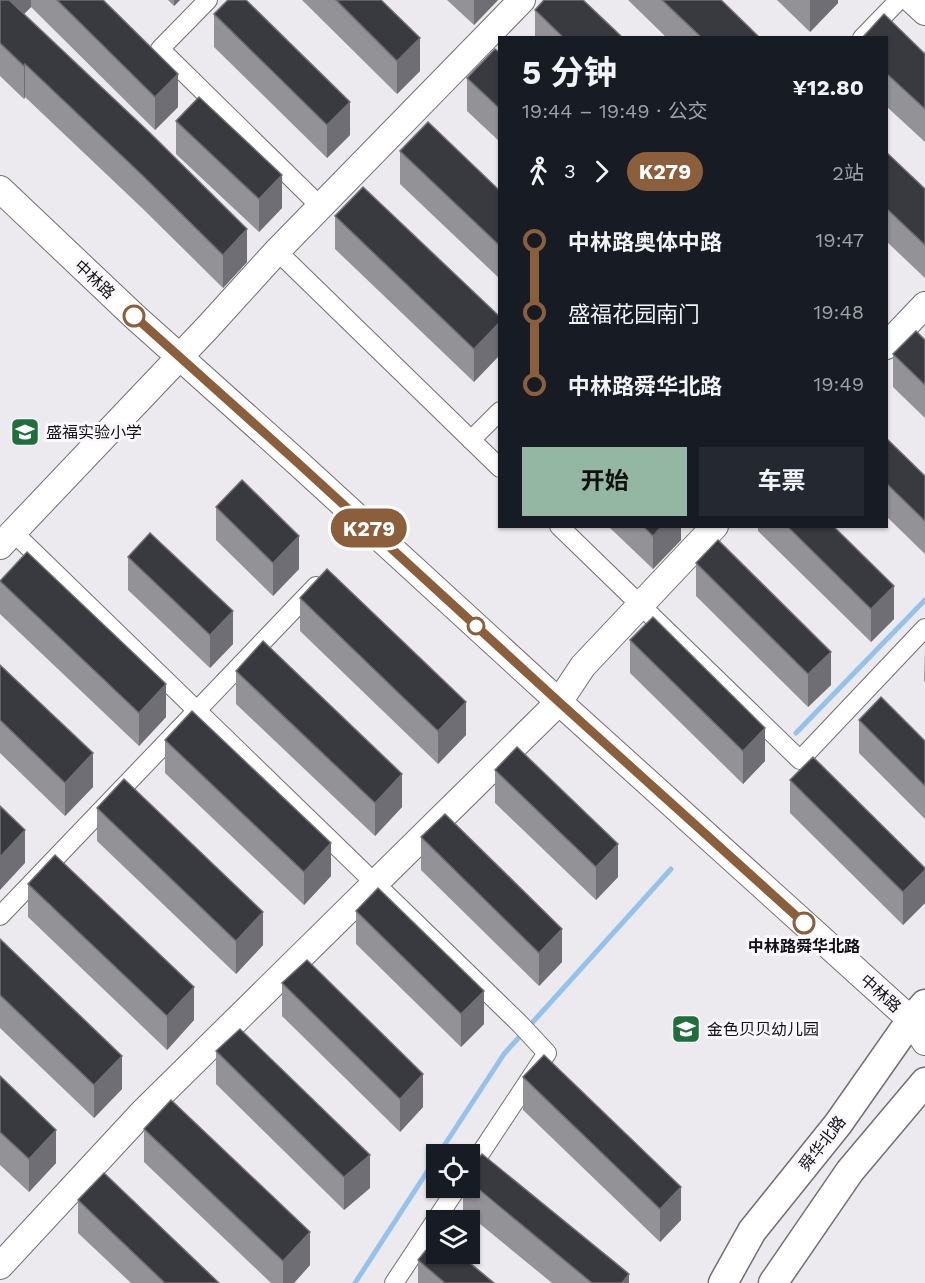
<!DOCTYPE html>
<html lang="zh">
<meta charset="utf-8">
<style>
:root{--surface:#171b24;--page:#242831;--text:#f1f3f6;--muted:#9ea1a6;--accent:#93b7a3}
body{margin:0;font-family:"Work Sans","Noto Sans SC",sans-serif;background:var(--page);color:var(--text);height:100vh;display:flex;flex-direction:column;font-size:22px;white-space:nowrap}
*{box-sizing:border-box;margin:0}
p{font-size:20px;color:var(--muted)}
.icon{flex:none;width:33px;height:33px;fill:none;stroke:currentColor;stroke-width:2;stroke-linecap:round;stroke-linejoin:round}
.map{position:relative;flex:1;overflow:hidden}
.side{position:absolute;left:498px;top:36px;width:390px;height:492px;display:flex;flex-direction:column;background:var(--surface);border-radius:0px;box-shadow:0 2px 4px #0004}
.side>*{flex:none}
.badge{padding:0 12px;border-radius:20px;font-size:21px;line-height:39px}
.tools{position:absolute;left:426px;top:1144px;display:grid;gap:12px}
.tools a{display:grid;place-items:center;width:54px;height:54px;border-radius:0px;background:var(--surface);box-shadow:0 2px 4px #0004;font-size:30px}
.map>.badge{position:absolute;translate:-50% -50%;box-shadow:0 0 0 3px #fff}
.legs{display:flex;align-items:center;gap:9px;height:66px;padding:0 24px;font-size:20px}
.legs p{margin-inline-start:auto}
.overview{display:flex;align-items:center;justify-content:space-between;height:102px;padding:0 24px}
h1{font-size:33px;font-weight:700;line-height:45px}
.primary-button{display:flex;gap:12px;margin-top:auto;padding:12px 24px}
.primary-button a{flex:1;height:69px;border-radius:0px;background:var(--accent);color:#111;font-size:24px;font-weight:700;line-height:69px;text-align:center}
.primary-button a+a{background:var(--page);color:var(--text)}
ul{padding:0 24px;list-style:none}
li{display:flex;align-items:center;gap:21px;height:72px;font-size:22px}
li i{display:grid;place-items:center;width:9px;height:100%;margin:0 8px;background:currentColor}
li i::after{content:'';width:15px;height:15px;margin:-8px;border:4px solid;border-radius:50%;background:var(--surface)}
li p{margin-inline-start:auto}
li:first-child i{background:linear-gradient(#0000 50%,currentColor 0)}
li:last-child i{background:linear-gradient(currentColor 50%,#0000 0)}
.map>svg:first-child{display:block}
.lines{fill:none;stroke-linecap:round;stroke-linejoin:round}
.stream{stroke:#95c2eb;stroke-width:5}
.street-casing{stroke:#716e74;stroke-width:20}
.secondary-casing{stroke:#716e74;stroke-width:28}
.primary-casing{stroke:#716e74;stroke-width:31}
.street{stroke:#fff;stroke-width:18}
.secondary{stroke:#fff;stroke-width:26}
.primary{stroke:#fff;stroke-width:28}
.wall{fill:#929297}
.shaded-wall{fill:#6f6e74}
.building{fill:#393a3f;stroke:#6f6e74;stroke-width:1.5}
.line-1-casing{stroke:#fff;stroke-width:14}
.line-1{stroke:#8b5e3c;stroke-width:9}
.stop-1-dot{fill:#fff;stroke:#8b5e3c;stroke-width:3}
.labels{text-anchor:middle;stroke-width:6;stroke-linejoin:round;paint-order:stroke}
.street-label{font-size:16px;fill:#111012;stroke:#faf7fd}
.poi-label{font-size:16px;fill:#111012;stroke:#faf7fd;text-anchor:start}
.stop-label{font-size:16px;font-weight:bold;fill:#111012;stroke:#faf7fd}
</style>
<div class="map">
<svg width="925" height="1283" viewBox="0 0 925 1283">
<rect width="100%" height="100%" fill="#ece9ef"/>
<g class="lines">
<g class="stream">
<path d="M796 733 925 600"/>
<path d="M438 1155 504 1054 671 869"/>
<path d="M355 1283 436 1158"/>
</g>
<g class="street-casing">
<g id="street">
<path d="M208 0 160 49 321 207"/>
<path d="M862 38 899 0"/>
<path d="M277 251 500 468"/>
<path d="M471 440 500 411"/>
<path d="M559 526 800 760 925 628"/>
<path d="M13 532 520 1024 547 1053 470 1169"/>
<path d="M0 916 316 586"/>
<path d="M394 1283 457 1188"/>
</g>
</g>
<g class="secondary-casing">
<g id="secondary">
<path d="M912 0 925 12"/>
<path d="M0 189 134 316 298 463 559 702 911 1020 925 1042"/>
<path d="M886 346 925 305"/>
<path d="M0 546 208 327 277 251 522 0"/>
<path d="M0 1266 142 1113 559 702 583 666 715 526"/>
</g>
</g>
<g class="primary-casing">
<g id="primary">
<path d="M723 1283 752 1231 838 1124 911 1020 925 1004"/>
<path d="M773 1283 850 1171 925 1082"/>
</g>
</g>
<use href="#street" class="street"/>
<use href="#secondary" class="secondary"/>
<use href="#primary" class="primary"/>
</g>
<g class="wall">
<path d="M0 0H103L178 107 155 130 31 7 24 14 247 262 223 288 142 208 25 97 24 99 0 76Z"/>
<path d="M168 0H180L174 6Z"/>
<path d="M302 0H381L420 71 397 94Z"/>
<path d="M447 0H498L474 25Z"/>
<path d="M628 0H721L760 38H667Z"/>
<path d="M777 0H838V3L810 32Z"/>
<path d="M535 10 623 38H535Z"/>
<path d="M214 14 350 135 327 158 214 47Z"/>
<path d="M886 38 925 54V142L886 106Z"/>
<path d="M500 53V142L467 111V78Z"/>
<path d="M176 121 282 208 259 232 176 154Z"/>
<path d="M400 151 500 191V279L400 184Z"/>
<path d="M886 152 925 189V278L886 241Z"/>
<path d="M335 216 500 317 474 382 335 249Z"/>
<path d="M925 340V418L893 387V354Z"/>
<path d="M886 438 925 476V554L886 516Z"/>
<path d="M216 507 299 569 273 596 216 540Z"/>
<path d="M608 526H681V540L653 569Z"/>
<path d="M758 526H833L894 619 871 642 758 531Z"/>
<path d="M128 557 233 644 210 668 128 590Z"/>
<path d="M696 563 831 685 808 707 696 596Z"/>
<path d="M0 581 166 717 139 746 0 614Z"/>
<path d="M300 598 466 735 438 764 300 631Z"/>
<path d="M630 640 765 761 743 784 630 673Z"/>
<path d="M925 647V682L924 681Z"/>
<path d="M0 665 93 787 65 816 0 753Z"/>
<path d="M236 671 402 807 375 836 236 704Z"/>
<path d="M859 720 925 741V819L859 753Z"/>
<path d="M165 740 331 876 304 905 165 773Z"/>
<path d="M495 770 618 877 596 900 495 803Z"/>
<path d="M790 780 925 868V903L903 925 790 813Z"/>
<path d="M97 808 263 945 236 974 97 841Z"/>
<path d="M421 837 562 962 539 986 421 870Z"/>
<path d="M28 884 194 1020 167 1050 28 917Z"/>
<path d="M356 911 484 1024 461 1047 356 944Z"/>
<path d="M0 939 122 1089 94 1118 0 1028Z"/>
<path d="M282 983 423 1107 400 1132 282 1016Z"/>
<path d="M216 1051 370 1188 344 1210 216 1084Z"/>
<path d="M0 1076 56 1163 29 1192 0 1165Z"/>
<path d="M523 1077 681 1220 660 1242 523 1110Z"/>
<path d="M144 1129 310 1265 294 1283H271L144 1162Z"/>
<path d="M470 1182 629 1283H552L463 1210V1188H470Z"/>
<path d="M78 1200 219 1283H131L78 1233Z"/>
<path d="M418 1260 494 1283H418Z"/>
</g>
<g class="shaded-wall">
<path d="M7 0H31V7L7 31Z"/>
<path d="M174 0H180L174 6Z"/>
<path d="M474 0H498L474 25Z"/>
<path d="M810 0H838V3L810 32Z"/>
<path d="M420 38V71L397 94V61Z"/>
<path d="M25 64V97L24 99V66Z"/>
<path d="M178 74V107L155 130V97Z"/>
<path d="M350 102V135L327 158V125Z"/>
<path d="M282 175V208L259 232V199Z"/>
<path d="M247 229V262L223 288V255Z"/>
<path d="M500 322V355L474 382V349Z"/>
<path d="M662 526H681V540L653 569V536Z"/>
<path d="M299 536V569L273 596V563Z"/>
<path d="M894 586V619L871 642V609Z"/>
<path d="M233 611V644L210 668V635Z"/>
<path d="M831 652V685L808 707V674Z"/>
<path d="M166 684V717L139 746V713Z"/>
<path d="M466 702V735L438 764V731Z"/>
<path d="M765 728V761L743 784V751Z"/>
<path d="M93 753V787L65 816V783Z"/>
<path d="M402 774V807L375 836V803Z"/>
<path d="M25 830V863L0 890V857Z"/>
<path d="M331 843V876L304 905V872Z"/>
<path d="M618 844V877L596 900V867Z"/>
<path d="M925 870V903L903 925V892Z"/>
<path d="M263 912V945L236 974V941Z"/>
<path d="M562 929V962L539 986V953Z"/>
<path d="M194 987V1020L167 1050V1016Z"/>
<path d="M484 991V1024L461 1047V1014Z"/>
<path d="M122 1056V1089L94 1118V1085Z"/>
<path d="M423 1074V1107L400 1132V1099Z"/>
<path d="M56 1130V1163L29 1192V1159Z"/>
<path d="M370 1155V1188L344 1210V1177Z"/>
<path d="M681 1187V1220L660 1242V1209Z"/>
<path d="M310 1232V1265L294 1283H283V1261Z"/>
<path d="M629 1274V1283H622Z"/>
</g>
<g class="building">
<path d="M0 0H9L150 133 247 229 223 255 142 175 25 64 24 66 0 43Z"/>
<path d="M57 0H103L178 74 155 97Z"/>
<path d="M228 0H246L350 102 327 125 214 14Z"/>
<path d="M336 0H381L420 38 397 61Z"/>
<path d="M544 0H583L623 38H564L535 10Z"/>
<path d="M662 0H721L760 38H702Z"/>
<path d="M884 14 925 54V109L886 73V38H862Z"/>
<path d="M495 49 500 53V109L467 78Z"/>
<path d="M199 97 282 175 259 199 176 121Z"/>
<path d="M428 122 500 191V246L400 151Z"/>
<path d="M886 152 925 189V245L886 208Z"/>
<path d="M363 187 500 317V322L474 349 335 216Z"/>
<path d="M916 331 925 340V385L893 354Z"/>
<path d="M886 438 925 476V521L886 483Z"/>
<path d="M242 480 299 536 273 563 216 507Z"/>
<path d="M643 526H662L653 536Z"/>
<path d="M787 526H833L894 586 871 609Z"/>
<path d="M150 533 233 611 210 635 128 557Z"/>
<path d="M718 540 831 652 808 674 696 563Z"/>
<path d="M27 552 166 684 139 713 0 581Z"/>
<path d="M327 569 466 702 438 731 300 598Z"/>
<path d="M653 617 765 728 743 751 630 640Z"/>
<path d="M263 641 402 774 375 803 236 671Z"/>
<path d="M0 665 93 753 65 783 0 720Z"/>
<path d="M881 697 925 741V786L859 720Z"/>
<path d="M192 711 331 843 304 872 165 740Z"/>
<path d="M517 747 618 844 596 867 495 770Z"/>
<path d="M813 757 925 868V870L903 892 790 780Z"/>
<path d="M124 779 263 912 236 941 97 808Z"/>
<path d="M0 806 25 830 0 857Z"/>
<path d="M445 814 562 929 539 953 421 837Z"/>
<path d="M55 855 194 987 167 1016 28 884Z"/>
<path d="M378 888 484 991 461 1014 356 911Z"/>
<path d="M0 939 122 1056 94 1085 0 995Z"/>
<path d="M307 960 423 1074 400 1099 282 983Z"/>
<path d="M240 1029 370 1155 344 1177 216 1051Z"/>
<path d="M544 1055 681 1187 660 1209 523 1077Z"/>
<path d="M0 1076 56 1130 29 1159 0 1132Z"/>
<path d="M171 1100 310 1232 283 1261 144 1129Z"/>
<path d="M482 1154 629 1274 622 1283H592L470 1182V1169Z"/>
<path d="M104 1173 219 1283H165L78 1200Z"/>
<path d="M436 1238V1254H459L494 1283H445L418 1260Z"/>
</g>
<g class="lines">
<g class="line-1-casing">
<path id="line-1" d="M134 316 298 463 559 702 804 923"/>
</g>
<use href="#line-1" class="line-1"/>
</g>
<defs>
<g id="school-square" transform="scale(1.5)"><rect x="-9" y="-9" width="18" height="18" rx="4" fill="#216e3d" stroke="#faf7fd"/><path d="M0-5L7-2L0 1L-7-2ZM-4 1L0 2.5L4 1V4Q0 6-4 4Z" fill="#fff"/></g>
</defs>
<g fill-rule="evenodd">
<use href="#school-square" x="25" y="432"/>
<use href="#school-square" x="686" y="1029"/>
</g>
<g class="stop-1-dot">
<circle cx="134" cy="316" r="10"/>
<circle cx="476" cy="626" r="8"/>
<circle cx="804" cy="923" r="10"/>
</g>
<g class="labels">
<g class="street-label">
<text transform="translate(95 279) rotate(43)" y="6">中林路</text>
<text transform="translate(881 993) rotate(42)" y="6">中林路</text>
<text transform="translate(822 1143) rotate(-52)" y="6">舜华北路</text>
</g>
<g class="poi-label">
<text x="46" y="438">盛福实验小学</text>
<text x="707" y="1035">金色贝贝幼儿园</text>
</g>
<g class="stop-label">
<text x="804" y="952">中林路舜华北路</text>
</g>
</g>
</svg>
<div class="tools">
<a><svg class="icon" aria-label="locate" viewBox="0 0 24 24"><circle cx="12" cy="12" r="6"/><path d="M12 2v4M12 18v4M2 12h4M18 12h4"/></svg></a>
<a><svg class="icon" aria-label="layers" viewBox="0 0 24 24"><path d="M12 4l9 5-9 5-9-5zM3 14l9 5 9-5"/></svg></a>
</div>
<b class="badge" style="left:369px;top:528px;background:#8b5e3c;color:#fff">K279</b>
<section class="side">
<div class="overview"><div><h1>5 分钟</h1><p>19:44 – 19:49 · 公交</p></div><b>¥12.80</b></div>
<div class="legs"><svg class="icon" aria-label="walk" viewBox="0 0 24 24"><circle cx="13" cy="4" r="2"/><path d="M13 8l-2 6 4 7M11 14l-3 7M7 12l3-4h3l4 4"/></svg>3<svg class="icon" aria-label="forward" viewBox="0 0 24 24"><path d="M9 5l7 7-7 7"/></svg><b class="badge" style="background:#8b5e3c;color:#fff">K279</b><p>2站</p></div>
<ul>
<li><i style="color:#8b5e3c"></i><b>中林路奥体中路</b><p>19:47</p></li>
<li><i style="color:#8b5e3c"></i><span>盛福花园南门</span><p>19:48</p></li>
<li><i style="color:#8b5e3c"></i><b>中林路舜华北路</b><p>19:49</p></li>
</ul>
<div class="primary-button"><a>开始</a><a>车票</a></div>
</section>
</div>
